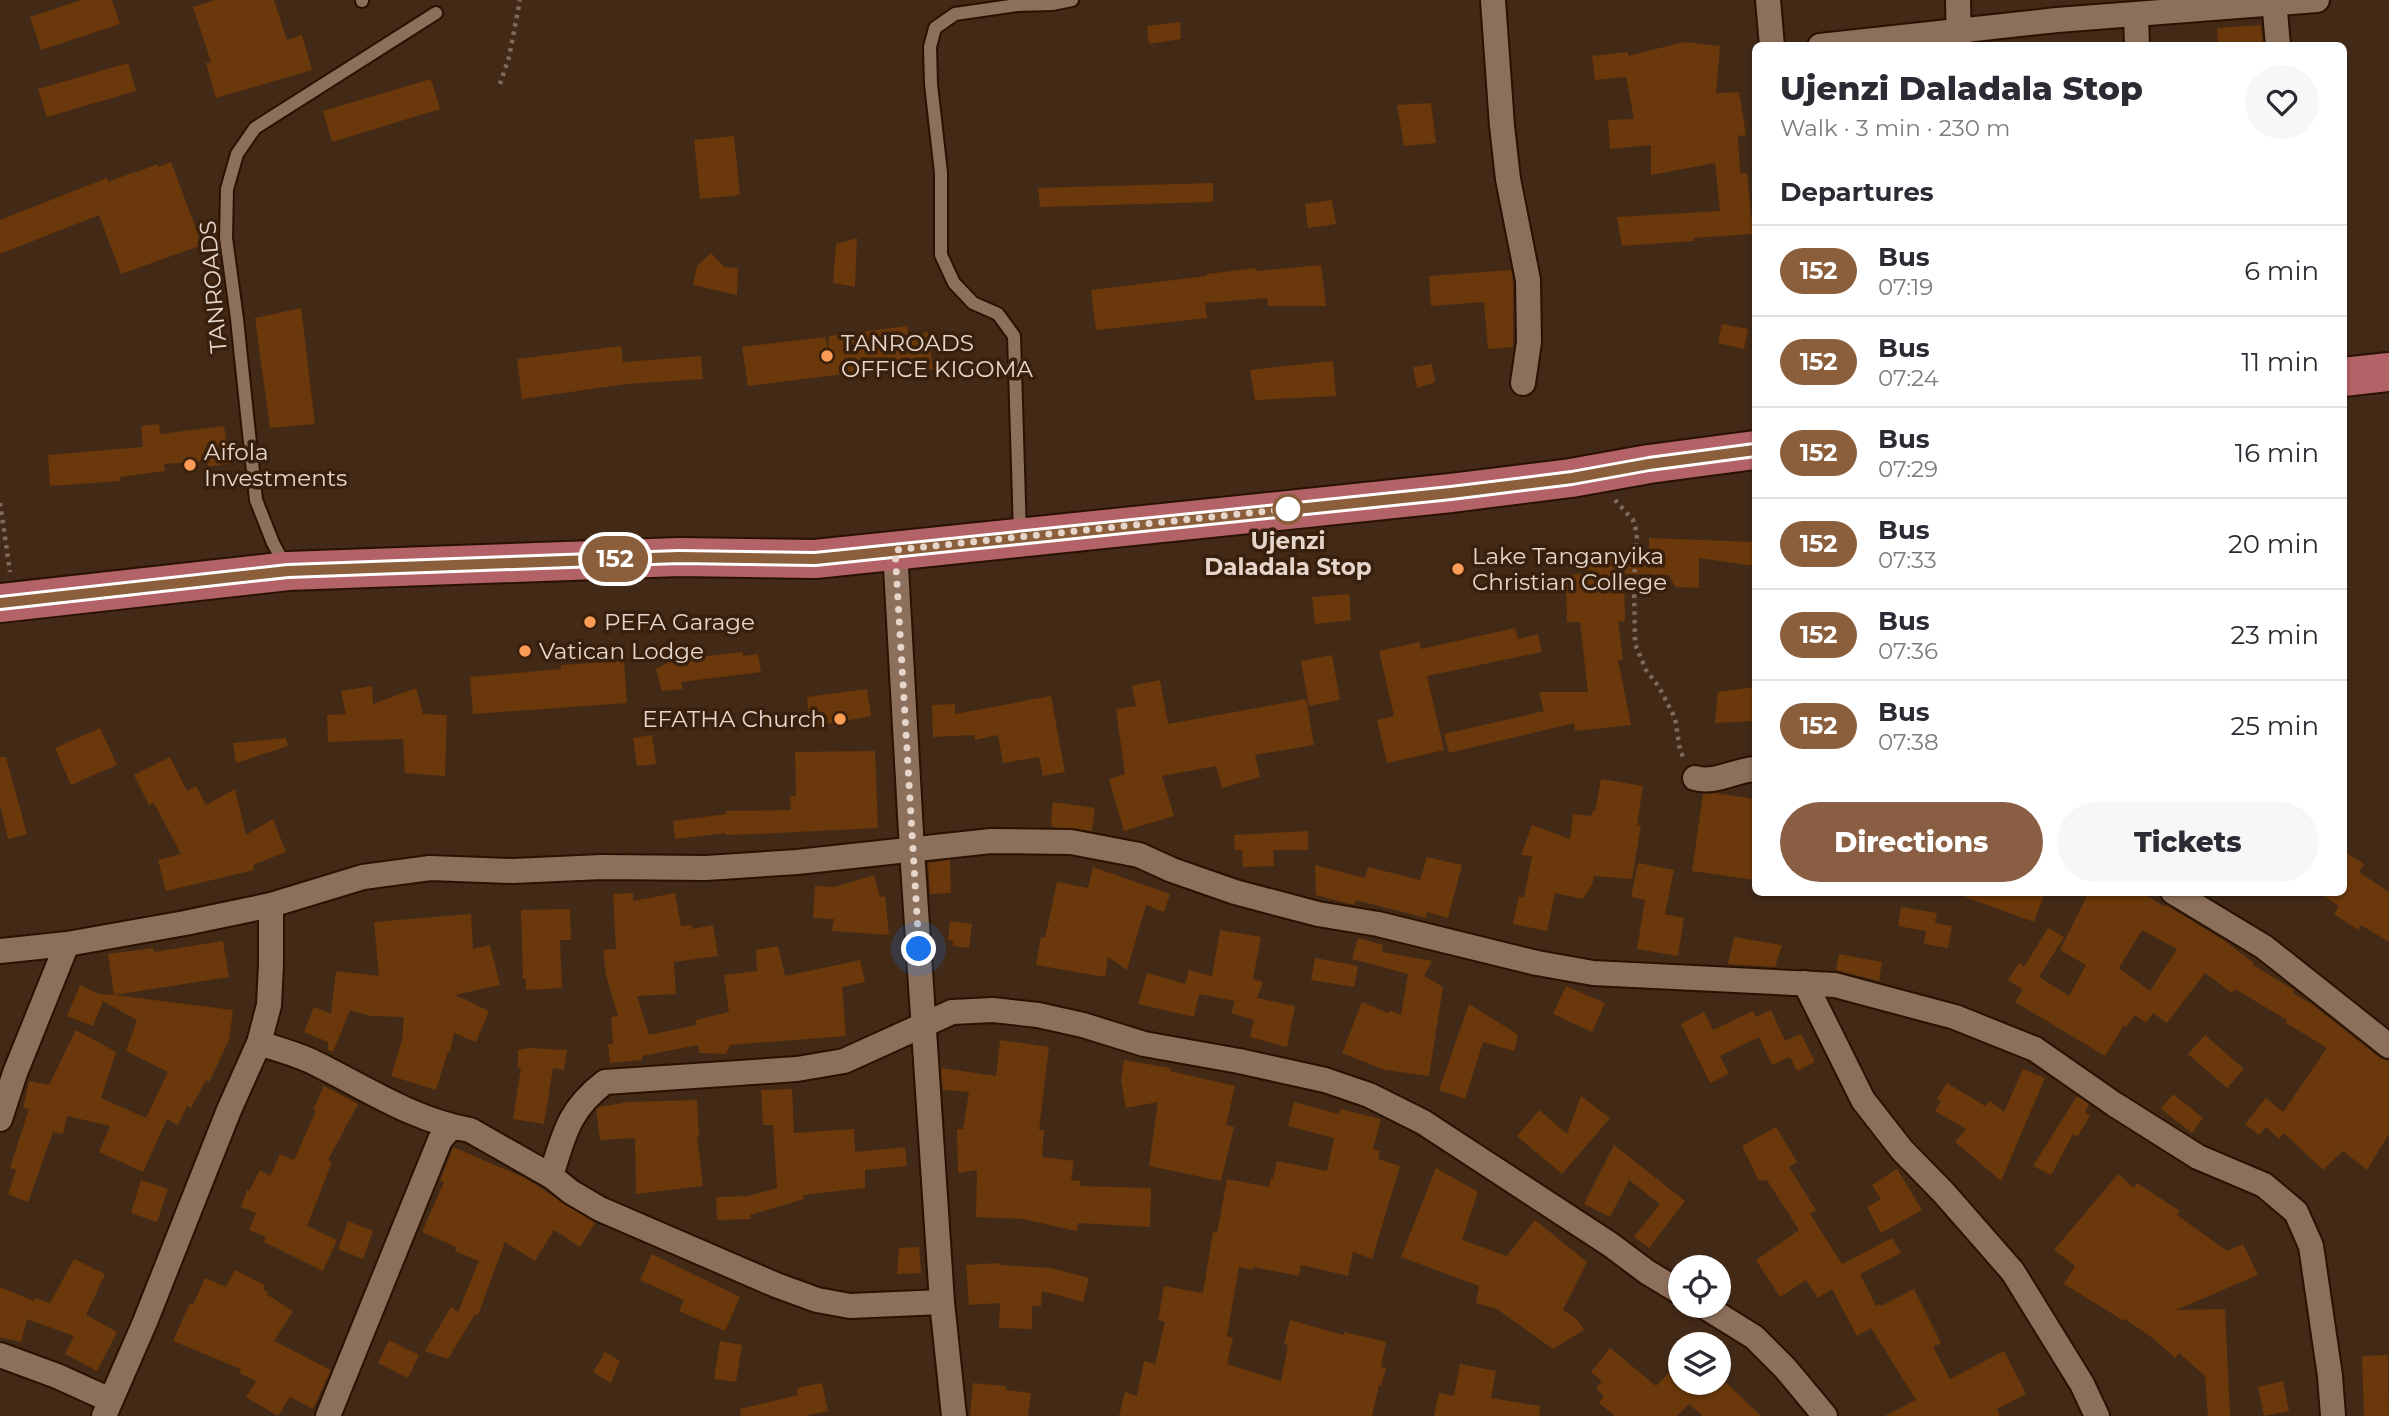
<!DOCTYPE html>
<meta charset="utf-8">
<style>
:root{--surface:#fff;--page:#f7f7f7;--text:#2b2b33;--muted:#7c7c81;--line:#e1e1e2;--accent:#8a5e43}
body{margin:0;font-family:Montserrat,sans-serif;background:var(--page);color:var(--text);height:100vh;display:flex;flex-direction:column;font-size:26px;white-space:nowrap}
*{box-sizing:border-box;margin:0}
p{font-size:23px;color:var(--muted)}
.icon{flex:none;width:38px;height:38px;fill:none;stroke:currentColor;stroke-width:2;stroke-linecap:round;stroke-linejoin:round}
.map{position:relative;flex:1;overflow:hidden}
.sheet{position:absolute;left:1752px;top:42px;width:595px;height:854px;display:flex;flex-direction:column;background:var(--surface);border-radius:10px;box-shadow:0 2px 5px #0004}
.sheet>*{flex:none}
.badge{padding:0 14px;border-radius:23px;font-size:24px;line-height:46px}
.buttons{position:absolute;left:1668px;top:1255px;display:grid;gap:14px}
.buttons a{display:grid;place-items:center;width:63px;height:63px;border-radius:50%;background:var(--surface);box-shadow:0 2px 5px #0004;font-size:35px}
.you{position:absolute;width:35px;height:35px;margin:-18px;border:5px solid #fff;border-radius:50%;background:#1a73e8;box-shadow:0 0 0 10px #1a73e833}
.map>.badge{position:absolute;translate:-50% -50%;box-shadow:0 0 0 4px #fff}
h2{padding:0 28px;font-size:26px;line-height:63px}
.round{display:grid;place-items:center;flex:none;width:74px;height:74px;border-radius:37px;background:var(--page)}
.summary{display:flex;align-items:center;justify-content:space-between;height:119px;padding:0 28px}
h1{font-size:33px;font-weight:800;line-height:52px}
.primary-button{display:flex;gap:14px;margin-top:auto;padding:14px 28px}
.primary-button a{flex:1;height:80px;border-radius:42px;background:var(--accent);color:#fff;font-size:28px;font-weight:800;line-height:80px;text-align:center}
.primary-button a+a{background:var(--page);color:var(--text)}
ul{padding:0;list-style:none}
li{display:flex;align-items:center;gap:21px;height:91px;padding:0 28px;border-top:2px solid var(--line)}
li div{flex:1}
li b{display:block;font-size:26px}
li em{font-style:normal}
li .badge{min-width:77px;font-weight:700;text-align:center}
.map>svg:first-child{display:block}
.building{fill:#6a380a;fill-rule:evenodd}
.lines{fill:none;stroke-linecap:round;stroke-linejoin:round}
.lane-casing{stroke:#291201;stroke-width:16}
.street-casing{stroke:#291201;stroke-width:28}
.primary-casing{stroke:#291201;stroke-width:42}
.path{stroke:#806a5a;stroke-width:4.5;stroke-dasharray:3.5 5;stroke-linecap:butt}
.lane{stroke:#8d705b;stroke-width:12}
.street{stroke:#8d705b;stroke-width:24}
.primary{stroke:#b36268;stroke-width:38}
.line-casing{stroke:#fff;stroke-width:16}
.line{stroke:#8b5e3c;stroke-width:10}
.walk{stroke:#e5d5ca;stroke-width:7;stroke-dasharray:0 12.6}
.poi-dot{fill:#fd9c56;stroke:#38200d;stroke-width:2.5}
.stop-dot{fill:#fff;stroke:#8b5e3c;stroke-width:3.5}
.labels{text-anchor:middle;stroke-width:7;stroke-linejoin:round;paint-order:stroke}
.street-label{font-size:23px;fill:#e5d5ca;stroke:#38200d}
.poi-label{font-size:23px;fill:#e5d5ca;stroke:#38200d;text-anchor:start}
.stop-label{font-size:23px;font-weight:bold;fill:#e5d5ca;stroke:#38200d}
</style>
<div class="map">
<svg width="2389" height="1416" viewBox="0 0 2389 1416">
<rect width="100%" height="100%" fill="#432a17"/>
<g class="building">
<path d="M81 0H112L120 24 41 50 30 17Z"/>
<path d="M215 0H274L287 40 302 35 312 70 216 98 206 63 211 62 193 7Z"/>
<path d="M1180 22 1181 39 1149 44 1147 26Z"/>
<path d="M2261 25 2263 46H2218L2217 28Z"/>
<path d="M1684 42 1720 46 1716 93 1739 92 1746 135 1738 136 1740 173H1747L1753 234 1694 238V241L1622 246 1617 217 1720 211 1715 163 1651 175V145L1610 149 1608 120 1634 119 1626 77 1595 80 1592 56 1628 52V56Z"/>
<path d="M128 63 136 91 47 117 38 89Z"/>
<path d="M431 79 440 109 332 142 323 111Z"/>
<path d="M1431 103 1436 143 1404 146 1397 105Z"/>
<path d="M734 136 740 195 700 199 694 140Z"/>
<path d="M171 162 202 245 121 274 99 215 0 254V220L107 178 108 182 134 172 135 173 157 164 158 167Z"/>
<path d="M1213 183V202L1040 207 1038 188Z"/>
<path d="M1332 200 1336 224 1308 228 1305 204Z"/>
<path d="M857 238 855 287 833 283 836 244Z"/>
<path d="M711 253 724 267 738 268 737 295 693 285 697 266Z"/>
<path d="M1321 265 1326 306H1268L1267 298 1205 303 1207 318 1096 330 1091 290 1207 276V274L1256 268V271Z"/>
<path d="M1511 270 1513 282V347L1488 349 1484 302 1431 306 1429 276Z"/>
<path d="M301 308 315 424 270 428 255 318Z"/>
<path d="M1722 324 1748 329 1744 349 1718 343Z"/>
<path d="M907 326 908 335 928 332 933 369 916 372 915 365 748 386 742 347 825 337 828 351 829 336Z"/>
<path d="M621 346 623 362 701 356 703 379 626 384 522 399 517 359Z"/>
<path d="M1333 361 1336 396 1255 400 1250 370Z"/>
<path d="M1432 364 1435 382 1417 388 1413 367Z"/>
<path d="M159 424 160 434 224 426 230 463 208 467 207 461 164 464 165 471 120 477 121 481 50 486 48 455 143 447 141 426Z"/>
<path d="M1649 538 1755 542V566L1699 558V588L1675 587 1669 575 1624 574 1625 621 1618 622 1623 660H1618L1631 725 1575 731 1574 723 1449 753 1444 734 1544 711 1539 692H1588L1580 622H1567L1566 575 1584 574V555L1649 553Z"/>
<path d="M1349 594 1351 620 1315 624 1312 597Z"/>
<path d="M1515 628 1518 639 1538 634 1542 652 1427 676 1444 750 1387 763 1377 720 1394 716 1379 651 1419 642 1421 649Z"/>
<path d="M743 652V656L758 654 761 672 681 682 683 689 662 691 656 669 672 660Z"/>
<path d="M1332 655 1340 700 1309 706 1301 661Z"/>
<path d="M624 661 627 703 473 714 470 677 561 669V665Z"/>
<path d="M1160 680 1168 724 1306 699 1314 745 1255 755 1260 777 1222 788 1216 766 1162 776 1174 816 1124 831 1109 779 1125 774 1116 709 1136 706 1132 686Z"/>
<path d="M372 686 373 704 416 688 423 714 447 715 445 776 405 773 403 739 328 742 327 715 346 714 341 691Z"/>
<path d="M1755 687V721L1715 723 1718 692Z"/>
<path d="M867 689 871 716 810 727 807 697Z"/>
<path d="M1051 696 1065 772 1043 776 1039 757 1003 763 998 735 975 740 974 735 933 737 932 705 955 704V714Z"/>
<path d="M100 728 117 765 71 785 55 748Z"/>
<path d="M652 735 656 764 637 766 633 738Z"/>
<path d="M286 738 288 746 236 763 233 743Z"/>
<path d="M875 751 878 828 757 834 726 835V833L675 839 673 821 726 814V811L791 810 790 796H796L795 752Z"/>
<path d="M0 757H6L27 834 8 839 0 805Z"/>
<path d="M170 757 187 791 196 786 206 805 235 789 246 835 273 819 286 852 253 865 254 870 166 891 158 860 181 854 154 803 149 805 134 775Z"/>
<path d="M1601 779 1643 786 1637 825H1641L1632 879 1594 876 1592 885 1583 899 1555 893 1547 931 1513 924 1519 896 1524 898 1532 856 1521 855 1532 825 1570 839 1573 814 1592 816 1593 810 1595 811Z"/>
<path d="M1715 793 1755 799V880L1692 871 1703 794Z"/>
<path d="M1053 802 1095 808 1092 831 1052 827 1051 819Z"/>
<path d="M1308 831V850H1273L1274 866 1243 867 1242 850H1235L1234 835Z"/>
<path d="M2343 851 2364 864 2359 872 2389 892V942L2361 925 2358 930 2334 914 2339 906 2318 892H2343Z"/>
<path d="M1427 857 1462 865 1448 918 1427 912 1426 918 1356 900 1354 905 1316 895 1315 865 1365 878 1368 867 1420 880Z"/>
<path d="M950 860 951 893 930 894 928 863Z"/>
<path d="M1638 863 1674 870 1665 914 1684 918 1678 956 1637 949 1645 900 1631 897Z"/>
<path d="M1093 867 1170 894 1164 912 1146 905 1127 970 1108 957 1105 977 1036 965 1041 937 1045 938 1057 882 1088 888Z"/>
<path d="M874 875 880 897 885 896 889 935 832 931 834 919 813 918 815 886 835 887Z"/>
<path d="M1960 892H2045L2034 922 1959 895Z"/>
<path d="M2089 892H2141L2165 907 2166 905 2222 939 2254 963 2253 965 2291 988 2294 990 2293 993 2313 1005 2380 1058 2389 1061V1134L2367 1170 2343 1151 2323 1170 2284 1133 2279 1139 2266 1127 2259 1135 2245 1124 2266 1098 2283 1112 2327 1048 2286 1023 2287 1020 2235 989 2232 993 2205 973 2167 1023 2153 1013 2146 1023 2135 1015 2126 1027 2124 1025 2105 1056 2015 1002 2023 990 2008 980 2019 963 2024 967 2048 928 2064 937 2039 977 2069 996 2086 965 2060 950ZM2142 930 2177 949 2150 991 2119 968Z"/>
<path d="M633 893V901L675 893 681 926 691 925 692 929 713 925 718 956 674 962 676 994 637 996 649 1035 696 1025V1020L729 1012 724 975 757 971 756 950 778 946 785 976 860 960 865 982 842 987 846 1036 730 1045 726 1054 699 1053 698 1045 642 1056V1060L610 1063 608 1044H613L611 1017 618 1016 606 975 603 950 616 949 613 894Z"/>
<path d="M1901 907 1937 913 1935 923 1952 926 1948 948 1924 944 1926 931 1898 926Z"/>
<path d="M570 909 571 940H560L562 988 526 990V979H523L521 910Z"/>
<path d="M471 914 473 949 490 945 500 985 455 995 489 1011 476 1042 454 1033 450 1052 448 1051 436 1090 391 1076 402 1040 404 1017 371 1016 350 1010 333 1052 328 1050V1042L304 1032 314 1007 331 1014 336 971 379 976 374 922Z"/>
<path d="M950 921 972 924 969 948 953 946V941L948 940Z"/>
<path d="M1220 930 1261 937 1253 979 1263 982 1257 998 1295 1006 1287 1047 1250 1037 1254 1020 1231 1013 1235 1001 1199 994 1194 1017 1138 1004 1147 973 1185 984 1189 970 1212 976Z"/>
<path d="M1734 937 1782 945 1775 967 1728 964Z"/>
<path d="M1358 938 1383 945 1382 952 1432 961 1424 976 1443 987 1429 1076 1385 1070 1342 1053 1362 1002 1388 1013 1390 1010 1401 1015 1408 974 1352 959Z"/>
<path d="M223 941 229 977 114 995 233 1010 229 1040 209 1082 206 1080 191 1108 187 1106 178 1125 167 1119 143 1172 99 1152 110 1126 67 1116 63 1134 53 1132 28 1202 8 1194 16 1170 10 1168 29 1109 23 1108 29 1081 49 1085 76 1030 116 1052 101 1098 146 1118 168 1072 126 1051 137 1020 103 1001 93 1026 67 1016 80 985 99 994 114 995 108 954 153 948 154 952Z"/>
<path d="M1839 954 1882 962 1879 981 1836 970Z"/>
<path d="M1315 958 1358 966 1354 987 1311 980Z"/>
<path d="M1566 986 1605 1003 1592 1032 1553 1014Z"/>
<path d="M1469 1004 1517 1034V1040L1514 1051 1483 1042 1465 1099 1439 1090Z"/>
<path d="M1771 1010 1785 1041 1801 1034 1815 1062 1797 1071 1790 1057 1772 1065 1759 1037 1720 1056 1729 1074 1710 1083 1681 1024 1704 1012 1713 1030 1753 1011 1756 1017Z"/>
<path d="M2205 1035 2244 1069 2227 1088 2188 1054Z"/>
<path d="M1000 1040 1049 1047 1039 1130H1044L1042 1157 1074 1161 1071 1180 1080 1181V1186L1151 1188 1150 1227 1078 1223 1077 1231 1023 1219 976 1217 977 1170 958 1173 957 1129H963L969 1092 943 1090 941 1068 996 1076Z"/>
<path d="M530 1048 567 1050 564 1070 553 1068 544 1124 513 1119 521 1068H518V1050Z"/>
<path d="M1124 1060 1170 1068V1071L1235 1086 1226 1125 1234 1127 1221 1181 1149 1166 1158 1102 1126 1108 1121 1080Z"/>
<path d="M2023 1069 2045 1078 2001 1181 1955 1142 1966 1129 1935 1111 1941 1101 1937 1099 1947 1083 1985 1106 1990 1101 2004 1112Z"/>
<path d="M324 1086 358 1104 328 1160 332 1162 307 1226 337 1240 323 1271 264 1242 266 1237 249 1230 256 1213 241 1207 247 1190 249 1191 260 1170 270 1176 280 1154 294 1160 316 1111 313 1110Z"/>
<path d="M792 1089 794 1133 854 1129 855 1152 905 1147 907 1166 865 1170V1188L803 1195 804 1199 750 1215 751 1219 717 1220 716 1197 748 1196 777 1188 773 1125H763L761 1090Z"/>
<path d="M2173 1094 2203 1118 2192 1133 2161 1109Z"/>
<path d="M1581 1096 1610 1118 1562 1174 1517 1136 1539 1110 1567 1134Z"/>
<path d="M2077 1096 2089 1104 2085 1112 2090 1116 2077 1137 2073 1134 2051 1175 2033 1166Z"/>
<path d="M697 1100 699 1136H697L703 1186 636 1194 635 1138 600 1140 596 1110 599 1107 629 1102Z"/>
<path d="M1294 1102 1339 1114 1340 1109 1381 1119 1373 1149 1380 1151 1378 1159 1400 1166 1372 1259 1353 1252 1348 1276 1301 1265 1299 1276 1253 1267V1270L1239 1267 1227 1336 1233 1338 1227 1364 1281 1381 1288 1345 1284 1344 1290 1320 1344 1335V1332L1386 1342 1381 1367 1386 1368 1381 1386 1379 1385 1372 1416H1119L1125 1392 1137 1396 1144 1361 1155 1364 1165 1322 1158 1320 1164 1286 1203 1293 1213 1232 1217 1233 1227 1179 1269 1187 1271 1178 1273 1179 1277 1161 1327 1171 1334 1138 1288 1126Z"/>
<path d="M1776 1127 1797 1162 1789 1167 1816 1210 1810 1214 1842 1264 1892 1238 1901 1253 1860 1274 1876 1306 1879 1304 1881 1306 1914 1289 1941 1343 1933 1347 1950 1379 2004 1351 2026 1394 1997 1409 2000 1416H1885L1916 1400 1871 1328 1857 1336 1832 1289 1818 1298 1806 1280 1780 1297 1756 1260 1799 1230 1767 1180 1759 1181 1742 1146Z"/>
<path d="M1614 1145 1685 1201 1649 1248 1634 1237 1660 1204 1629 1180 1610 1217 1584 1204Z"/>
<path d="M453 1147 525 1178 595 1223 580 1247 554 1230 535 1261 505 1242 478 1315 475 1314 448 1359 425 1351 451 1307 458 1312 479 1261 455 1251 456 1247 422 1232 444 1182 440 1181Z"/>
<path d="M1436 1168 1478 1192 1462 1240 1507 1256 1535 1220 1587 1262 1563 1310 1577 1319 1584 1330 1553 1349 1497 1309 1476 1303 1479 1286 1401 1257Z"/>
<path d="M1897 1169 1922 1210 1881 1233 1867 1207 1881 1199 1872 1185Z"/>
<path d="M2118 1174 2134 1188 2137 1183 2180 1211 2177 1215 2227 1251 2243 1244 2258 1275 2176 1310 2225 1309 2230 1416H2208L2205 1376 2179 1353 2175 1358 2154 1339 2125 1319 2124 1321 2064 1284 2075 1266 2054 1250Z"/>
<path d="M141 1180 168 1189 157 1222 131 1213Z"/>
<path d="M348 1221 373 1231 363 1259 338 1249Z"/>
<path d="M919 1247 921 1273 897 1274 899 1248Z"/>
<path d="M652 1254 740 1297 725 1331 679 1311 684 1300 640 1280Z"/>
<path d="M74 1259 105 1274 86 1315 117 1332 97 1371 65 1354 74 1336 27 1319 21 1342 0 1337V1287L34 1301 35 1298 50 1303Z"/>
<path d="M999 1263V1265L1051 1268 1089 1278 1083 1302 1042 1291 1041 1306H1032V1329L999 1328 1000 1303 969 1305 966 1265Z"/>
<path d="M235 1270 265 1285 263 1289 268 1292 266 1294 293 1311 274 1341 331 1370 313 1409 290 1397 278 1416 246 1397 256 1381 239 1373 241 1369 173 1341 190 1303 193 1305 205 1278 226 1287Z"/>
<path d="M389 1340 419 1355 408 1378 378 1363Z"/>
<path d="M720 1341 742 1345 736 1382 714 1379Z"/>
<path d="M1610 1348 1656 1386 1680 1362V1382H1718L1720 1377 1761 1416H1703L1689 1404 1677 1416H1615L1599 1403 1604 1396 1596 1389 1602 1381 1591 1372Z"/>
<path d="M605 1352 620 1361 611 1383 593 1372Z"/>
<path d="M2388 1355 2389 1416H2364L2362 1356Z"/>
<path d="M1460 1364 1496 1371 1491 1398 1540 1406 1539 1416H1434L1439 1393 1454 1396Z"/>
<path d="M2283 1381 2289 1411 2264 1416 2258 1387Z"/>
<path d="M822 1383 828 1411 805 1416H741L740 1409 798 1395 797 1388Z"/>
<path d="M973 1383 1006 1386V1390L1031 1393 1028 1416H970Z"/>
</g>
<g class="lines">
<g class="lane-casing">
<g id="lane">
<path d="M362 0V1"/>
<path d="M1020 534 1014 336 998 314 973 303 954 283 941 255V173L931 84 930 47 935 28 955 14 1017 5 1052 4 1072 0"/>
<path d="M286 567 273 543 256 500 237 319 226 238 227 189 237 154 255 128 436 13"/>
</g>
</g>
<g class="street-casing">
<g id="street">
<path d="M1493 0 1502 126 1508 179 1528 280 1529 342 1523 383"/>
<path d="M1768 0 1772 46"/>
<path d="M1958 0 1959 45"/>
<path d="M2274 0 2278 46"/>
<path d="M2136 15 2137 46"/>
<path d="M1820 46 2057 20 2317 0"/>
<path d="M895 550 912 850 942 1302 954 1416"/>
<path d="M1695 778C1715 784 1735 770 1755 769"/>
<path d="M2173 892 2264 947 2389 1046"/>
<path d="M0 951 67 944 185 923 271 905 363 877 430 868 513 871 602 867 706 868 797 862 991 841 1071 842 1139 855 1172 870 1235 892 1318 914 1378 924 1537 963 1593 973 1835 985 1955 1017 2035 1049 2114 1104 2198 1157 2264 1185 2296 1212 2311 1246 2330 1376 2333 1416"/>
<path d="M1805 983 1863 1100 1902 1150 1944 1193 2013 1272 2082 1384 2097 1416"/>
<path d="M259 1043C277 1049 297 1054 315 1063 366 1088 413 1120 470 1130L551 1176 571 1192 600 1209 776 1285 817 1300 850 1306 942 1302"/>
<path d="M0 1119 15 1073 67 944"/>
<path d="M551 1176C564 1134 569 1109 605 1082L797 1069 844 1061 952 1012 993 1010 1038 1015 1083 1025 1144 1044 1239 1061 1325 1080 1369 1095 1423 1122 1611 1245 1647 1272 1680 1292"/>
<path d="M1704 1306 1754 1337 1785 1368 1825 1416"/>
<path d="M0 1355 57 1376 110 1400"/>
<path d="M104 1416 145 1322 229 1110 259 1043 269 1005 271 964V905"/>
<path d="M328 1416 440 1140 450 1128H456"/>
</g>
</g>
<g class="primary-casing">
<g id="primary">
<path d="M2343 377 2389 372"/>
<path d="M0 603 288 571 679 557 815 559 1451 493 1571 478 1649 464 1755 450"/>
</g>
</g>
<g class="path">
<path d="M500 84 509 57 520 0"/>
<path d="M1615 500 1633 520 1637 533 1634 579 1635 644 1646 670 1659 687 1675 718 1680 750 1684 759"/>
<path d="M0 503 10 572"/>
</g>
<use href="#lane" class="lane"/>
<use href="#street" class="street"/>
<use href="#primary" class="primary"/>
</g>
<g class="lines">
<g class="line-casing">
<path id="line" d="M0 603 288 571 679 557 815 559 1451 493 1572 478 1649 464 1755 450"/>
</g>
<use href="#line" class="line"/>
<path class="walk" d="M919 949 895 550 1288 509"/>
</g>
<g class="poi-dot">
<circle cx="827" cy="356" r="7"/>
<circle cx="190" cy="465" r="7"/>
<circle cx="1458" cy="569" r="7"/>
<circle cx="590" cy="622" r="7"/>
<circle cx="525" cy="651" r="7"/>
<circle cx="840" cy="719" r="7"/>
</g>
<circle class="stop-dot" cx="1288" cy="509" r="14"/>
<g class="labels">
<g class="street-label">
<text transform="translate(213 287) rotate(-95)" y="8">TANROADS</text>
</g>
<g class="poi-label">
<text x="841" y="351">TANROADS<tspan x="841" dy="26">OFFICE KIGOMA</tspan></text>
<text x="204" y="460">Aifola<tspan x="204" dy="26">Investments</tspan></text>
<text x="1472" y="564">Lake Tanganyika<tspan x="1472" dy="26">Christian College</tspan></text>
<text x="604" y="630">PEFA Garage</text>
<text x="539" y="659">Vatican Lodge</text>
<text x="826" y="727" text-anchor="end">EFATHA Church</text>
</g>
<g class="stop-label">
<text x="1288" y="549">Ujenzi<tspan x="1288" dy="26">Daladala Stop</tspan></text>
</g>
</g>
</svg>
<div class="buttons">
<a><svg class="icon" aria-label="locate" viewBox="0 0 24 24"><circle cx="12" cy="12" r="6"/><path d="M12 2v4M12 18v4M2 12h4M18 12h4"/></svg></a>
<a><svg class="icon" aria-label="layers" viewBox="0 0 24 24"><path d="M12 4l9 5-9 5-9-5zM3 14l9 5 9-5"/></svg></a>
</div>
<div class="you" style="left:919px;top:949px"></div>
<b class="badge" style="left:615px;top:559px;background:#8b5e3c;color:#fff">152</b>
<section class="sheet">
<div class="summary"><div><h1>Ujenzi Daladala Stop</h1><p>Walk · 3 min · 230 m</p></div><a class="round"><svg class="icon" aria-label="heart" viewBox="0 0 24 24"><path d="M12 20l-8-8c-3-5 5-10 8-4 3-6 11-1 8 4z"/></svg></a></div>
<h2>Departures</h2>
<ul>
<li><span class="badge" style="background:#8b5e3c;color:#fff">152</span><div><b>Bus</b><p>07:19</p></div><em>6 min</em></li>
<li><span class="badge" style="background:#8b5e3c;color:#fff">152</span><div><b>Bus</b><p>07:24</p></div><em>11 min</em></li>
<li><span class="badge" style="background:#8b5e3c;color:#fff">152</span><div><b>Bus</b><p>07:29</p></div><em>16 min</em></li>
<li><span class="badge" style="background:#8b5e3c;color:#fff">152</span><div><b>Bus</b><p>07:33</p></div><em>20 min</em></li>
<li><span class="badge" style="background:#8b5e3c;color:#fff">152</span><div><b>Bus</b><p>07:36</p></div><em>23 min</em></li>
<li><span class="badge" style="background:#8b5e3c;color:#fff">152</span><div><b>Bus</b><p>07:38</p></div><em>25 min</em></li>
</ul>
<div class="primary-button"><a>Directions</a><a>Tickets</a></div>
</section>
</div>
